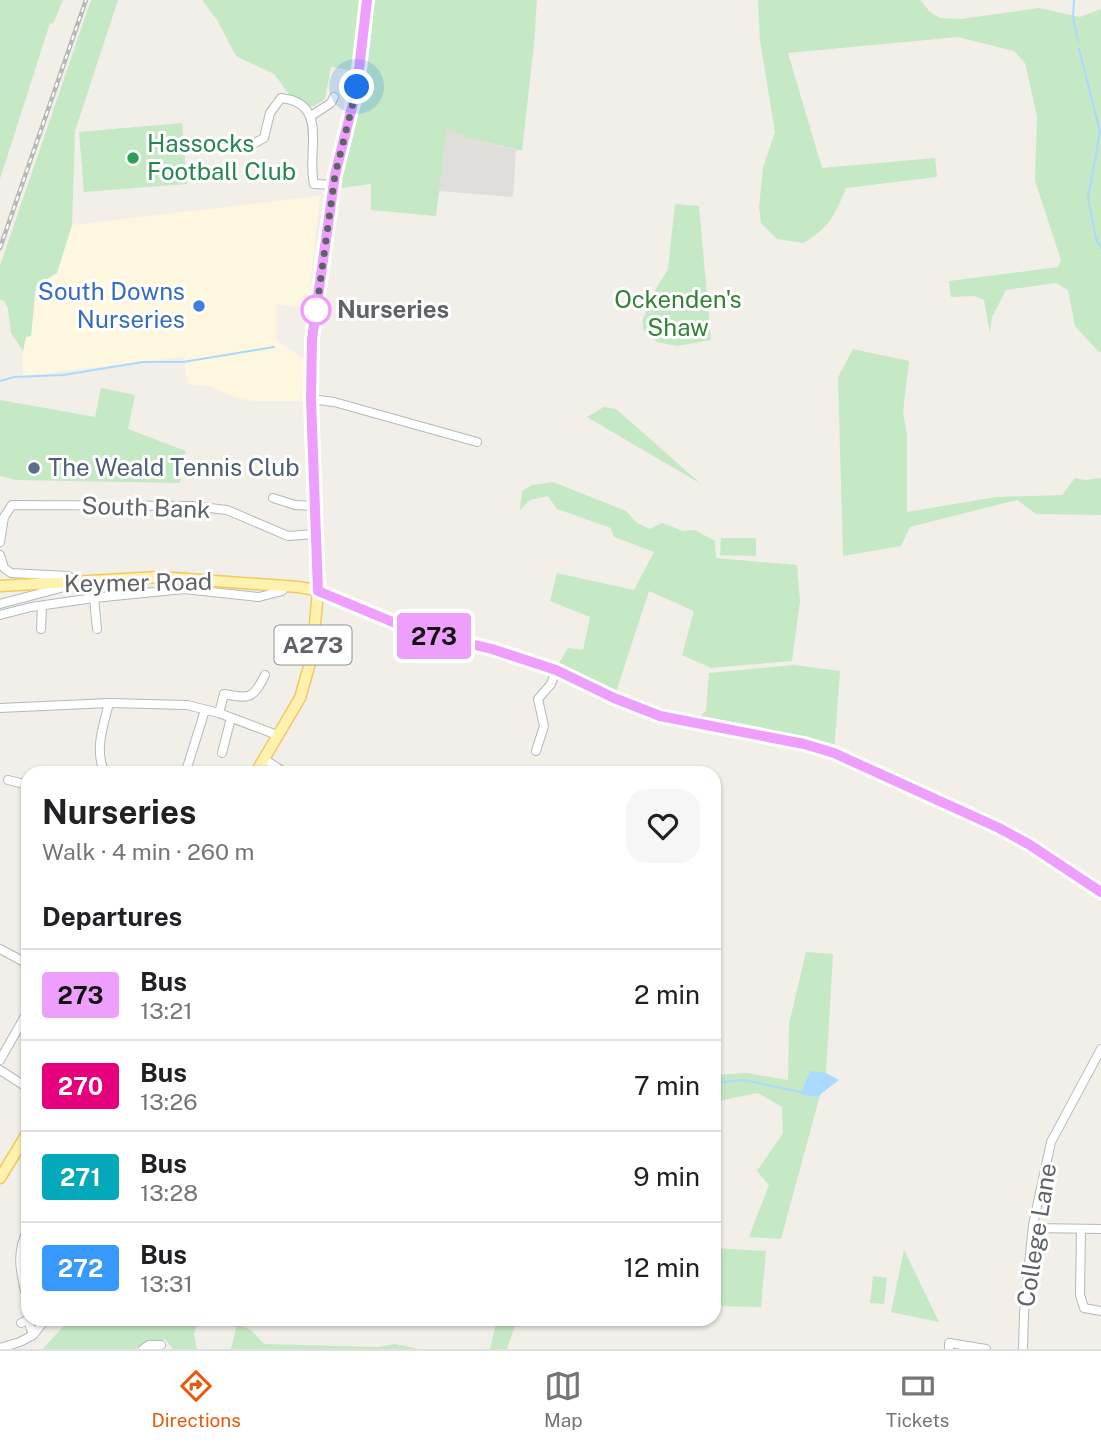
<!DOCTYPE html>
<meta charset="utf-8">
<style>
:root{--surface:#fff;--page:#f6f6f6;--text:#202124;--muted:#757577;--line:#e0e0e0;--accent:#ea580c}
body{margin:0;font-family:"Public Sans",sans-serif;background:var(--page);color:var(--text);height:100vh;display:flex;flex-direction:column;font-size:26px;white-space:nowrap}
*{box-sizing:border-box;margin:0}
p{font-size:23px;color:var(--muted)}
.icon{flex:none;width:38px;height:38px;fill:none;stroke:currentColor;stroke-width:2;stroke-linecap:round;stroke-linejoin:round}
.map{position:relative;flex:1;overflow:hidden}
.details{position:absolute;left:21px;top:766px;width:700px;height:560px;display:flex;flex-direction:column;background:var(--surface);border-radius:21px;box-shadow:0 2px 5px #0004}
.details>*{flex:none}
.badge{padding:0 14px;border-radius:5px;font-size:24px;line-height:46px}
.you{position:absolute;width:35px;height:35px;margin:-18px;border:5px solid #fff;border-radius:50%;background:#1a73e8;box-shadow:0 0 0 10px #1a73e833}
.map>.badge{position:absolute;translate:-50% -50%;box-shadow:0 0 0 4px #fff}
h2{padding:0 21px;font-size:26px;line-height:63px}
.round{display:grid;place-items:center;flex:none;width:74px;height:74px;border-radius:21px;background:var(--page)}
.overview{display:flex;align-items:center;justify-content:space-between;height:119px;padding:0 21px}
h1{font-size:33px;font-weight:700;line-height:52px}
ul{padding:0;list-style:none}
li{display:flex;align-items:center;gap:21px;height:91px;padding:0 21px;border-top:2px solid var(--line)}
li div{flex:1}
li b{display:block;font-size:26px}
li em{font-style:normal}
li .badge{min-width:77px;font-weight:700;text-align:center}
.tabs{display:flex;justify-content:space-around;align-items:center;height:98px;border-top:2px solid var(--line);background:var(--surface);font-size:19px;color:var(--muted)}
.tabs a{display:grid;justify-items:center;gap:4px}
.tabs .selected{color:var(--accent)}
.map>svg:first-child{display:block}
.commercial{fill:#fef7e0}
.industrial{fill:#e0deda}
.green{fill:#c5e8c5}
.water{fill:#aadaff}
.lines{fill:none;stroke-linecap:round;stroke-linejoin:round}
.stream{stroke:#aadaff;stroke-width:2}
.minor-casing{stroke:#b5b8bc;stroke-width:10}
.major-casing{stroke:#f2c960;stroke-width:13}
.minor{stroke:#fff;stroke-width:8}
.major{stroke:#fff2af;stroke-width:10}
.rail-casing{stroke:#b6b7b8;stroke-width:4.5}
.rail{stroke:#fff;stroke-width:2;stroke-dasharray:5;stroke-linecap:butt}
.line-casing{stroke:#fff;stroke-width:16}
.line{stroke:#ee9ffe;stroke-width:10}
.walk{stroke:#5f6368;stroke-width:7;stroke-dasharray:0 12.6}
.leisure-dot{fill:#2e9e5b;stroke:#fff;stroke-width:2.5}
.shop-dot{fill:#3f7fe0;stroke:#fff;stroke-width:2.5}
.stop-dot{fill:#fff;stroke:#ee9ffe;stroke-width:3.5}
.service-dot{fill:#5c6f8a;stroke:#fff;stroke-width:2.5}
.labels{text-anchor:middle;stroke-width:6;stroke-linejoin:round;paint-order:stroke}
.shield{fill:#fff;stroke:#8f9295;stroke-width:2}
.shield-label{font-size:23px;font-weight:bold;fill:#5f6368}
.leisure-label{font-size:24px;fill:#27864d;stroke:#fff;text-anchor:start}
.shop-label{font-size:24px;fill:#366cbe;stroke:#fff;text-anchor:end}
.park-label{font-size:24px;fill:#348238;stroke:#fff}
.stop-label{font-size:24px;font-weight:bold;fill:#5f6368;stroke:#fff;text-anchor:start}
.service-label{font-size:24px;fill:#4e5e75;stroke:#fff;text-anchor:start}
.street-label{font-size:24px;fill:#5f6368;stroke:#fff}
</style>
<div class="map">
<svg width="1101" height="1349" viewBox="0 0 1101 1349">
<rect width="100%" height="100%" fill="#f1efe8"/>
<path class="commercial" d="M320 196 308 309 277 304V341L304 359 303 401H254L235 398 210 386 194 385 187 383 184 357 23 376V351L26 337 31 335 36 286 57 273 72 225Z"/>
<path class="industrial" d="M447 128 468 138 516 150 513 197 439 191Z"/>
<g class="green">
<path d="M0 0H63L53 24 50 23 0 179Z"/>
<path d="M91 0H118L75 131 72 225 57 273 36 286 31 336 26 337 23 351 11 333 8 308 4 301 0 300V266Z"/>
<path d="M202 0H537L534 44 522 151 468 138 447 129 436 216 371 210V184L333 189 355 71 331 67 325 99 312 107 291 97 274 74 236 56 217 20Z"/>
<path d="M758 0H920L930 12 940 18 961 19 1039 8 1080 17 1101 9V352L1098 351 1075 326 1068 290 1056 283 1006 290 992 317 990 333 984 300 974 296 951 297 949 281 1058 267 1061 260 1035 181 1037 116 1025 63 1014 51 958 37 788 53 822 168 935 158 937 177 846 188C834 217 831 225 804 243L777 239 761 223 759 207 763 168 775 132 760 41Z"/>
<path d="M182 123 187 184 84 192 79 132Z"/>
<path d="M675 204 699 206 711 340 677 346 657 342 644 331 642 321 656 289 668 269Z"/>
<path d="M853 349 909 361 903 412 907 435V512L996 497 1062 495 1075 478 1085 480 1101 478V515L1036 514 1017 500 910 527 901 546 843 556 838 377Z"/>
<path d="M101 388 135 395 128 429 186 451 180 483 16 480 0 476V400L95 417Z"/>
<path d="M604 407 616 409 701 484 587 417Z"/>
<path d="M553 482 626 511 637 523 650 529 662 523 683 531 695 530 715 541 716 558 797 565 800 601 792 661 711 668 682 655 694 611 649 591 614 698 551 676 568 648 583 650 590 617 550 601 557 573 634 590 654 552 614 537 611 528 557 509 548 496 530 500 520 510 522 491 532 485Z"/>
<path d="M721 538H756V556L720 555Z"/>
<path d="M794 665 840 671 834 753C824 748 814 743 803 739 768 729 730 729 693 723L706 711 709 673Z"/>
<path d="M806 952 833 954 826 1073 781 1239 749 1237 769 1185 757 1171 783 1133 782 1107 758 1093 723 1100 714 1105V1075L747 1073 788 1080 789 1024Z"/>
<path d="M714 1248 766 1251 761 1307 714 1306Z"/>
<path d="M904 1250 939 1322 891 1312Z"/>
<path d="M873 1276 887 1278 884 1304 870 1303Z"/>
<path d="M69 1320H199L194 1334 197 1349H173L165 1339C155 1344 146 1343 136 1349H43Z"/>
<path d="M497 1320H517L507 1349H490Z"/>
<path d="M237 1324 251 1330 264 1344 378 1347 395 1344 419 1349H231Z"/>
</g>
<path class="water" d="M810 1071 826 1073 839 1080 817 1097 801 1094Z"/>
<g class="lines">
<g class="stream">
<path d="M1074 0 1073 17 1078 41"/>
<path d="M1079 49 1100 132 1088 198 1096 239 1101 248"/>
<path d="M0 381 14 377 63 375 143 362H183L274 347"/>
<path d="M714 1083 743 1080 801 1092"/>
</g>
<g class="minor-casing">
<g id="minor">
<path d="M311 116 331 103 334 97"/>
<path d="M255 143 264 138 270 113 281 98C330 103 306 152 314 184L334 185"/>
<path d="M311 399 334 402 477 442"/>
<path d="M273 498 295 505 314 506"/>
<path d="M0 542 4 517 12 505 192 506 227 510 288 536 315 534"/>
<path d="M0 555 4 568 11 573 68 576 77 581"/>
<path d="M94 598 97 629"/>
<path d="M0 604 76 584"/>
<path d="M0 615 31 607 94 598 184 589 259 597 282 591 285 586"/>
<path d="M41 629 42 606"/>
<path d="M0 708 109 703 187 705 219 713 277 735"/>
<path d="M219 713 224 694C250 699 253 699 265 675"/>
<path d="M536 751 544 726 538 699 551 684 556 670"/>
<path d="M222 753 231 718"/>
<path d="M264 759 287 774"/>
<path d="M348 771 350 774"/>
<path d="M105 774C94 750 103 727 109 703"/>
<path d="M185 774 205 710"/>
<path d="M8 780 28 785"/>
<path d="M0 949 28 964"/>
<path d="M0 1060 28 1011"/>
<path d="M0 1070 28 1088"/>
<path d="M1033 1228 1101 1229"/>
<path d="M1081 1229 1080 1295 1084 1308 1101 1311"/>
<path d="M28 1230C14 1254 22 1278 28 1303"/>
<path d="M33 1335 45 1320"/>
<path d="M0 1348 20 1342 33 1335 28 1320 21 1323"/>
<path d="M143 1349 149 1345H161"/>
<path d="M949 1349V1343L986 1349"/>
<path d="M1023 1349 1024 1313 1033 1225 1051 1142 1101 1049"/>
</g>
</g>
<g class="major-casing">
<g id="major">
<path d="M0 586 160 577 298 587C337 592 372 615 408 628 447 642 488 646 527 660 573 676 614 700 660 716L804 744 834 753 999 828 1030 845 1101 892"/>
<path d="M255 774 300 698 312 656 318 591 311 399 312 339 335 175 357 87 367 0"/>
<path d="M0 1178 28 1132"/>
</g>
</g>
<use href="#minor" class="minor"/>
<use href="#major" class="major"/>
<g class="rail-casing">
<path id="rail" d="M0 248 86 0"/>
</g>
<use href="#rail" class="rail"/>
</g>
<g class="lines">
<g class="line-casing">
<path id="line" d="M367 0 357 87 335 175 312 339 311 399 318 591 412 630 492 649 556 670 614 698 660 716 804 744 834 753 999 828 1030 845 1101 892"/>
</g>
<use href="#line" class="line"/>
<path class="walk" d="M316 310V313L335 175 357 87"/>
</g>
<circle class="leisure-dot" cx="133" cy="158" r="7"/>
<circle class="shop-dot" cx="199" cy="306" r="7"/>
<circle class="stop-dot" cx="316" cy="310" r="14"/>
<circle class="service-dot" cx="34" cy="468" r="7"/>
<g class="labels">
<rect class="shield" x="274.5" y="625.5" width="77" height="39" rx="5"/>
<g class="shield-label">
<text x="313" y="653">A273</text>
</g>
<g class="leisure-label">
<text x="147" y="152">Hassocks<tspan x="147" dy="28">Football Club</tspan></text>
</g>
<g class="shop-label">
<text x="185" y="300">South Downs<tspan x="185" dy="28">Nurseries</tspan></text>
</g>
<g class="park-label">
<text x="678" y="308">Ockenden's<tspan x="678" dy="28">Shaw</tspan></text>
</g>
<g class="stop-label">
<text x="337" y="318">Nurseries</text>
</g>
<g class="service-label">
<text x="48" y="476">The Weald Tennis Club</text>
</g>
<g class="street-label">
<text transform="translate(146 508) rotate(2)" y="8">South Bank</text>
<text transform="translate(138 583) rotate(-1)" y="8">Keymer Road</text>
<text transform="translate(1037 1235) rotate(-81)" y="8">College Lane</text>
</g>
</g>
</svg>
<div class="you" style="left:357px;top:87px"></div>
<b class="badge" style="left:434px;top:636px;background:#ee9ffe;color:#111">273</b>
<section class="details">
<div class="overview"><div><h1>Nurseries</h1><p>Walk · 4 min · 260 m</p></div><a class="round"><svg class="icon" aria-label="heart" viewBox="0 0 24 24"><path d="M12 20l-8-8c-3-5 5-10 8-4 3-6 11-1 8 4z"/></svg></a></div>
<h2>Departures</h2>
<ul>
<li><span class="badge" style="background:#ee9ffe;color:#111">273</span><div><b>Bus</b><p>13:21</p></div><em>2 min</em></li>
<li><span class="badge" style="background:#e6007e;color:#fff">270</span><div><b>Bus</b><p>13:26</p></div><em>7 min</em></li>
<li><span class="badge" style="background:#03a8ba;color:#fff">271</span><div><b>Bus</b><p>13:28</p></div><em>9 min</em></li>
<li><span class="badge" style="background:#3799fb;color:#fff">272</span><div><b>Bus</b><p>13:31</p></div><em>12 min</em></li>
</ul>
</section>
</div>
<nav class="tabs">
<a class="selected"><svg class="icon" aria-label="directions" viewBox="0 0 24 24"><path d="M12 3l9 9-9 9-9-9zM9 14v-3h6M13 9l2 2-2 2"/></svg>Directions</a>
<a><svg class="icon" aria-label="map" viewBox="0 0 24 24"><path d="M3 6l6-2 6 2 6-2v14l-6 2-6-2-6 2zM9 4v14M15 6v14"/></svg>Map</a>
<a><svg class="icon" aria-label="tickets" viewBox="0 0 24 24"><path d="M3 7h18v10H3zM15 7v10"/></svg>Tickets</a>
</nav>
